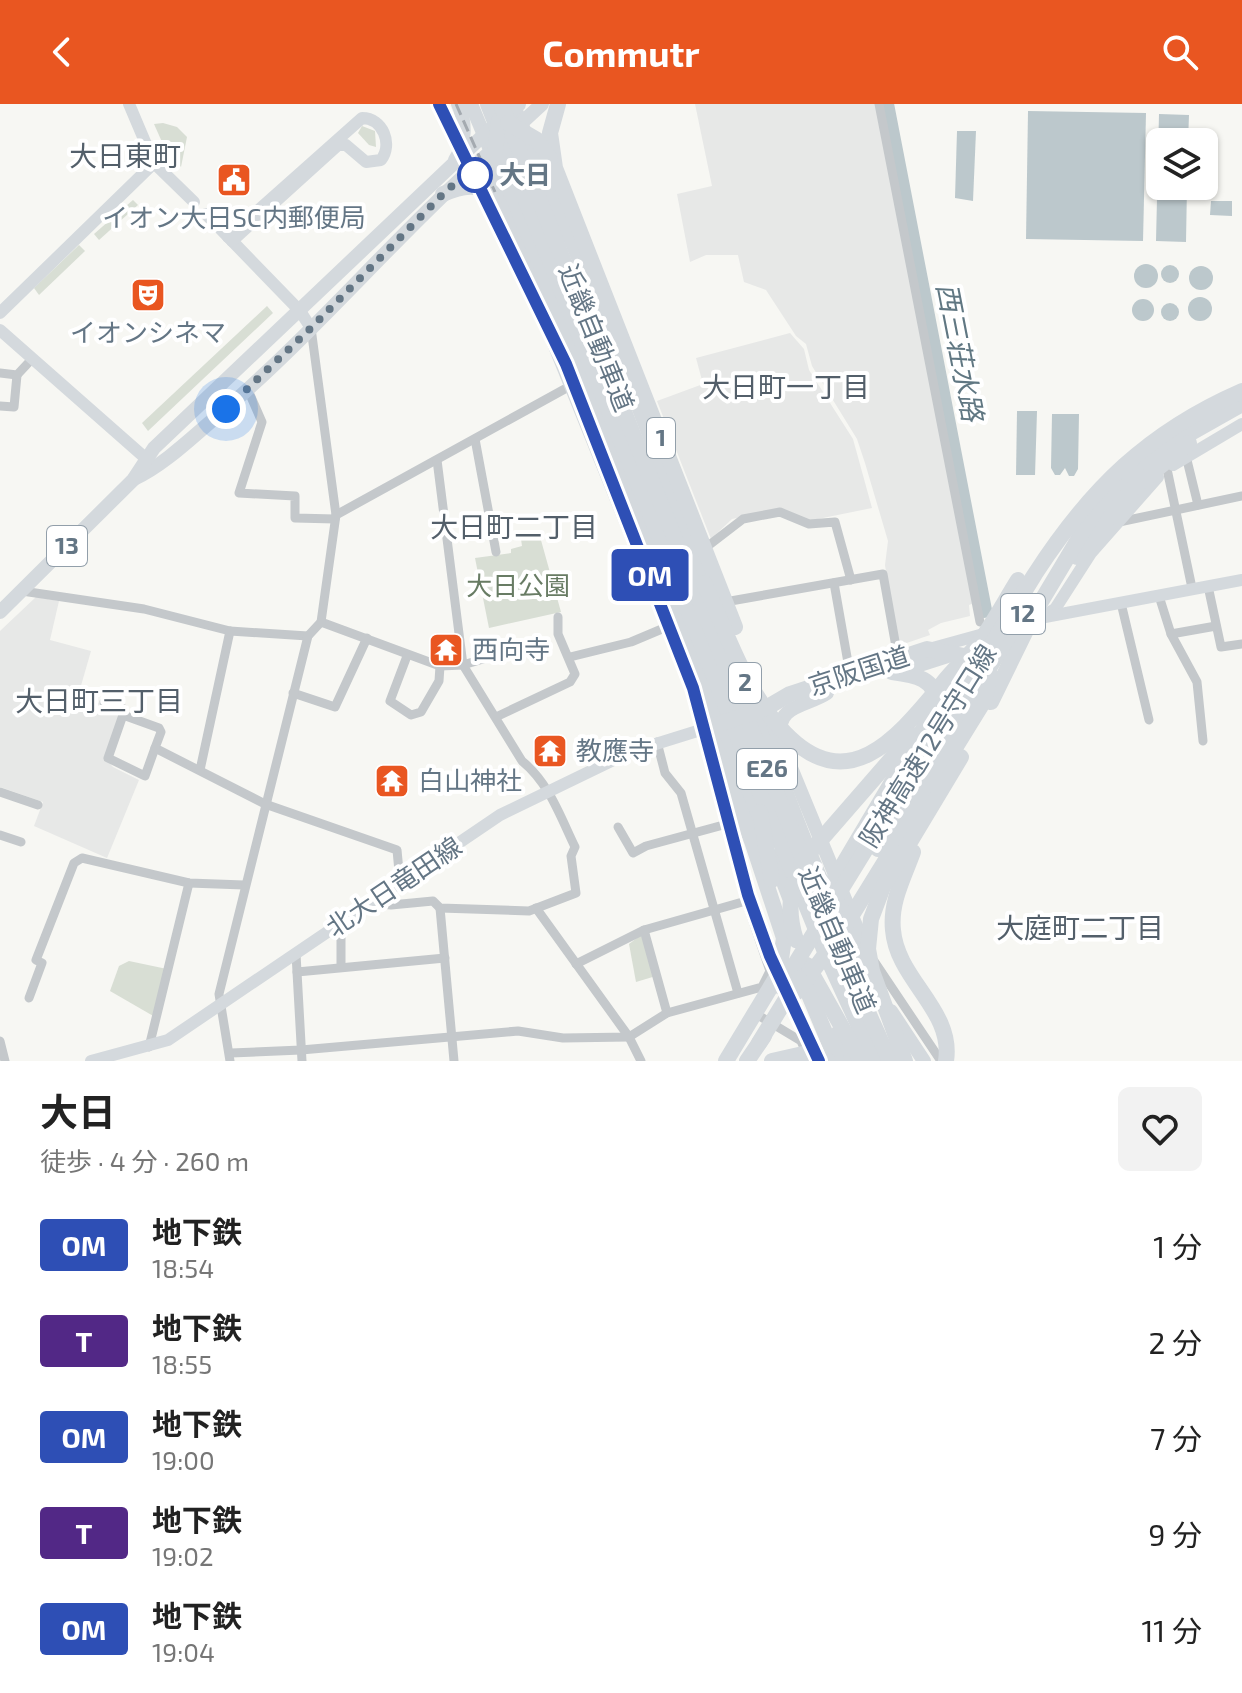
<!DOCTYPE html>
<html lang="ja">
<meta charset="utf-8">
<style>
:root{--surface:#fff;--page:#f2f2f2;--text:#222;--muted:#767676;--accent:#e95621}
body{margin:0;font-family:"Exo 2","Noto Sans JP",sans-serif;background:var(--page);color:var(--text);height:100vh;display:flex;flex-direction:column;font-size:30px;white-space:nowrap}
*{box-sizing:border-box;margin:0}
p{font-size:26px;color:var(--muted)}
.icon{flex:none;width:44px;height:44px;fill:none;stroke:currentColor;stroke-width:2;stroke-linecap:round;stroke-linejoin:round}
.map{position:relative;height:957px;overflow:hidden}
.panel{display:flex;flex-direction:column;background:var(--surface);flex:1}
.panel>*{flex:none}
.badge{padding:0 16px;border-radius:6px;font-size:28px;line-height:52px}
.fabs{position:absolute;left:1146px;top:24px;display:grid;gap:16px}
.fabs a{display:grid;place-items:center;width:72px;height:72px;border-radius:12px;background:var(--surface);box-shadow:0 2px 6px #0004;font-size:40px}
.you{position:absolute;width:40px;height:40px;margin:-20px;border:6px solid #fff;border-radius:50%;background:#1a73e8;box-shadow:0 0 0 12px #1a73e833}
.map>.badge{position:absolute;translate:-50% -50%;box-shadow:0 0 0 4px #fff}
.round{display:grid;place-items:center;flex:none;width:84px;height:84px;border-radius:12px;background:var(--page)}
.head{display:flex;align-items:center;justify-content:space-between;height:136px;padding:0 40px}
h1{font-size:38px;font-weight:700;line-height:60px}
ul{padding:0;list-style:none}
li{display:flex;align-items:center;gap:24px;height:96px;padding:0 40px}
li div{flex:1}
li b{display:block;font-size:30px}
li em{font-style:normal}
li .badge{min-width:88px;font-weight:700;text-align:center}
header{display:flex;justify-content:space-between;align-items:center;height:104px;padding:0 40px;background:var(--accent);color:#fff;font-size:36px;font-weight:700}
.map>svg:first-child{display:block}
.built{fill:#e7e8e7}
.green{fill:#d8ded4}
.water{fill:#bcc8cc}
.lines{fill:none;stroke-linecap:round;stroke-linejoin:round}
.river{stroke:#bcc8cc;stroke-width:16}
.street{stroke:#c4c8cb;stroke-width:9}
.secondary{stroke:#d4d9dd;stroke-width:12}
.primary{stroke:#d4d9dd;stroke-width:14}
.highway{stroke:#d4d9dd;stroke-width:16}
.rail{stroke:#a4aab0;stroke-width:3;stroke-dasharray:12 6;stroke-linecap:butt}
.line-casing{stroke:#fff;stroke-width:18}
.line{stroke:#2e4fb5;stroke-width:12}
.walk{stroke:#647685;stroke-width:8;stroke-dasharray:0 14.4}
.stop-dot{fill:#fff;stroke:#2e4fb5;stroke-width:4}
.labels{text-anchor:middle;stroke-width:8;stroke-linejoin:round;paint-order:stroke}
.shield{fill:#fff;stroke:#929faa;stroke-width:2}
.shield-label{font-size:24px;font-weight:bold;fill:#647685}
.stop-label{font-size:26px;font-weight:bold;fill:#647685;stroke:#fff;text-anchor:start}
.poi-label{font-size:26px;fill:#647685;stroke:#fff;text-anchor:start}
.street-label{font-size:26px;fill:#647685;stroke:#fff}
.park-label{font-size:26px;fill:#687c64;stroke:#fff}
.neighbourhood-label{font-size:28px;fill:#535f6a;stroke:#fff}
.water-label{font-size:28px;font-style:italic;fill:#607782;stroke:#fff}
</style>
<header><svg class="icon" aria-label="back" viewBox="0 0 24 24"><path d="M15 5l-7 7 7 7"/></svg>Commutr<svg class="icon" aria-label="search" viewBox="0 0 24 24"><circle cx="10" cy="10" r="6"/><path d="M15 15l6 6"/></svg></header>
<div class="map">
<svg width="1242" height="957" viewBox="0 0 1242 957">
<rect width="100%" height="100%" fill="#f7f7f3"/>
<g class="built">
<path d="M695 0H877L974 499 969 501 970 512 941 519 928 526 930 531 898 542 885 461 888 437 865 359 857 335 812 262 806 240 796 232 766 186 744 178 738 151H706L690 158 677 90 712 82Z"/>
<path d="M790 229 804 245 809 266 853 335 872 404 808 417 780 405 732 415 711 435 657 297 703 280 696 254Z"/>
<path d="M36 493 59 497 50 536 91 547 78 592 121 606 105 654 113 663 139 676 107 754 34 722 43 698 0 683V527Z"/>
</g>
<g class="green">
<path d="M163 19 177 23 187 33 181 63 162 38 154 20Z"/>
<path d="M362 22 375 27 376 43 369 41 358 29Z"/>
<path d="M133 96 138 101 99 136 94 130Z"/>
<path d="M79 141 85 147 39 191 34 184Z"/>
<path d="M267 202 273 209 148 327 142 319Z"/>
<path d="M539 429 561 508 489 524 475 454 511 449V445L522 442 521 435Z"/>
<path d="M641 831 656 872 636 878 629 840Z"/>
<path d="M129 857 167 865 155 913 110 887 119 862Z"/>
</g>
<g class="water">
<path d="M1028 7 1146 9 1143 137 1026 135Z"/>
<path d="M1159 10 1189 11 1188 38H1160V82H1187L1186 138 1156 137Z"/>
<path d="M957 27H976L973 97 955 94Z"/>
<path d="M1211 97H1232V112L1210 111Z"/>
<circle cx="1146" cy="172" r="12"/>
<circle cx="1170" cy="170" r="9"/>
<circle cx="1201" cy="174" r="12"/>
<circle cx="1200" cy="205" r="12"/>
<circle cx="1143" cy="206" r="11"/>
<circle cx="1170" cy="208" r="9"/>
<path d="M1017 307H1037L1035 371H1016Z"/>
<path d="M1052 310H1079L1078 365 1074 372H1069L1065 364 1060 371H1055L1051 364Z"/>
</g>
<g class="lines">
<path class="river" d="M886 0 984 506"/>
<g class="street">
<path d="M879 0 980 518"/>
<path d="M0 269 17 271 31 256"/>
<path d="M248 286 262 318 239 389 295 392V414L335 415"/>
<path d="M0 302 14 303 17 271"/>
<path d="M475 335 496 448"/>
<path d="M1186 352 1198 401"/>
<path d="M1167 365 1192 484"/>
<path d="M336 411 572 281"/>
<path d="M1119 418 1242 392"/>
<path d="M704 445 743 415 780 408 809 420 835 418 851 476"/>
<path d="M834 479 850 570"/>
<path d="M1208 482 1221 543 1242 540"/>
<path d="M22 487 144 505 230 527 308 532"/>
<path d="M1159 492 1171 530 1197 578 1203 637"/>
<path d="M725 498 883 470 898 554"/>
<path d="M1121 499 1149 616"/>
<path d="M321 518 440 562 463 561 519 544"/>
<path d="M1171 530 1216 522"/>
<path d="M407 552 390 597 411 611 421 608 439 577 440 562"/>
<path d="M570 553 631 538 669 522"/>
<path d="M293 589 335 603 367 534"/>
<path d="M104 598 124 605 123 611 159 624 161 628 155 644 265 700 397 746 400 778"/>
<path d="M123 611 108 654 145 672 155 644"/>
<path d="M496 613 570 578 575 570 558 530V513"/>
<path d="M657 638 665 669 681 689 738 889"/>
<path d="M200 666 230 527"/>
<path d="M0 688 38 701"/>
<path d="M618 723 633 749 646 742 727 720"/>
<path d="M0 731 21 738"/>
<path d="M371 799 391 801 433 797 440 804 529 807 576 789 571 752 575 743C560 712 549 679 522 657L463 561 437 356"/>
<path d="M440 804 454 957"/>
<path d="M536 804 629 933 641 957"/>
<path d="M341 819V863"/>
<path d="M644 826 746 797"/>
<path d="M296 850 302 957"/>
<path d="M874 857 941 957"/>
<path d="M576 860 644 826 667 909"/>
<path d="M297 868 445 854"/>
<path d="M29 894 42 859 36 856 74 759 82 754 189 779 244 781"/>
<path d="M756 910 801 937 807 950"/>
<path d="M0 937 5 957"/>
<path d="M149 943 189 779"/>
<path d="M231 949 301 946 518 927 563 934 629 933 667 909 762 883 770 867 746 797 727 720 743 715"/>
<path d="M230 957 219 890 308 532 321 518 336 411 311 224"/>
</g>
<g class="secondary">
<path d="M129 0 154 59 194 98"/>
<path d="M206 110 300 207 311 224"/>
<path d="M228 133 362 14C383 14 393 40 381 56L366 58 346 41H338L232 137"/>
<path d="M0 209 154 59"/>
<path d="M0 226 151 359"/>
<path d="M1173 361 1242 320"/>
<path d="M1027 522 1055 505 1091 449 1158 373"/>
<path d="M929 545 1045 513 1242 476"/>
<path d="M91 957 168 936 500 711 630 648 707 624"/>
</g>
<g class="primary">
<path d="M471 0 567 230 761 721"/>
<path d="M513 0 605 217 710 489"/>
<path d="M516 24 542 0"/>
<path d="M455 56C466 40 466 17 458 0"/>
<path d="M134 375C167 359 193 332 221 309 319 225 401 125 498 41"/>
<path d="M0 508 133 376 154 344 490 25"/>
<path d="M752 598C789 691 820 790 872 876"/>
<path d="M771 615 868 851"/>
<path d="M781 632C775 601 808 602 827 589"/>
<path d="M773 752 791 799"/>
<path d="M891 907 924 957"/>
<path d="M838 928 850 957"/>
</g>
<g class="highway">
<path d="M488 0 747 656 828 855 875 957"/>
<path d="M518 0 499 17 494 53 496 93 669 522 752 737 784 834 779 869 726 957"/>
<path d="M558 0 550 29 555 64 735 523"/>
<path d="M502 3 838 842 890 957"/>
<path d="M508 19 537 36 550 55"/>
<path d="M443 90C461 82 480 78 496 93"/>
<path d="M1098 402 1157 348 1242 300"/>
<path d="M1077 453 1132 385 1189 339"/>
<path d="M704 479C727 529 746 589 785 629 850 696 900 630 942 580 953 565 968 553 979 539 993 519 1005 497 1018 476"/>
<path d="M898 567 948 551"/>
<path d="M991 598 1036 506 1097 404"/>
<path d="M707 624 766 604 790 590 927 545 975 554"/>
<path d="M760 708 772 776"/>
<path d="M878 745 1010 530"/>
<path d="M913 748C904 773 890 798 893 826 897 876 954 906 946 957"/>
<path d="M828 786 937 602C937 574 915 571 892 568"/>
<path d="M796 836C786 806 790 781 805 754L912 631"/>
<path d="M807 861 861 957"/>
<path d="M802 874 837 957"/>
<path d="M781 883 1035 470C1090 385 1148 328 1242 287"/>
<path d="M797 888 839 832 984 597 990 571"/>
<path d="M759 939 799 874"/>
<path d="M747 957 764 932"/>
<path d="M772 957 803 950 828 957"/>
<path d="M905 957 872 867 868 845 871 815 883 783 961 653"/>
</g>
<g class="rail">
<path d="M439 0 566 260 693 584 748 791 770 852 819 957"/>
<path d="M456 0 495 88"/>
</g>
</g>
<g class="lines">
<g class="line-casing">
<path id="line" d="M439 0 566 260 693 584 748 791 770 852 819 957"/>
</g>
<use href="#line" class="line"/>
<path class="walk" d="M226 305 311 224 443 90 464 71H475"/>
</g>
<defs>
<g id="civic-square" transform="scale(1.8)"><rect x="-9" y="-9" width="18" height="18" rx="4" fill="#e95621" stroke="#fff"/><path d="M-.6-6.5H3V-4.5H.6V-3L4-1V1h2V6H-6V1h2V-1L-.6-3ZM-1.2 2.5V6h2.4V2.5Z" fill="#fff"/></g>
<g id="theatre-square" transform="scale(1.8)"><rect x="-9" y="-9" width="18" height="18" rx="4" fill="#e95621" stroke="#fff"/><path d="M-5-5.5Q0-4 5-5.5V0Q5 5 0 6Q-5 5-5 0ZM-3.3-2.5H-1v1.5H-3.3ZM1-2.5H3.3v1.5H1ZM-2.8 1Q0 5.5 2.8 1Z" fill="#fff"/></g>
<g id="temple-square" transform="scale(1.8)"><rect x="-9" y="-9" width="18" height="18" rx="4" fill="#e95621" stroke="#fff"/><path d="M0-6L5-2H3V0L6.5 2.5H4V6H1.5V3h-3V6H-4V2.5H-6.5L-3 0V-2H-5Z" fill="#fff"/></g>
</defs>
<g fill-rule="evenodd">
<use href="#civic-square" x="234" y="76"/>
<use href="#theatre-square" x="148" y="191"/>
<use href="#temple-square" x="446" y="546"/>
<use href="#temple-square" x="550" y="647"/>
<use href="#temple-square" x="392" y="677"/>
</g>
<circle class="stop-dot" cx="475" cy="71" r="16"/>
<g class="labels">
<g class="shield">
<rect x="647" y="314" width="28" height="40" rx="6"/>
<rect x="47" y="422" width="40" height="40" rx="6"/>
<rect x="1001" y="490" width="44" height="40" rx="6"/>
<rect x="729" y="559" width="32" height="40" rx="6"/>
<rect x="737" y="645" width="60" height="40" rx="6"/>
</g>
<g class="shield-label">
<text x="661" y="342">1</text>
<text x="67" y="450">13</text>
<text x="1023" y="518">12</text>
<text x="745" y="587">2</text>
<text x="767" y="673">E26</text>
</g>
<g class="stop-label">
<text x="499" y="80">大日</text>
</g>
<g class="poi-label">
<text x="234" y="123" text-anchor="middle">イオン大日SC内郵便局</text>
<text x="148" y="238" text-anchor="middle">イオンシネマ</text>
<text x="472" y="555">西向寺</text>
<text x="576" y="656">教應寺</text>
<text x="418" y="686">白山神社</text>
</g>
<g class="street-label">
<text transform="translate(596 234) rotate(68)" y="9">近畿自動車道</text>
<text transform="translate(859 567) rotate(-18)" y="9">京阪国道</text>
<text transform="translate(928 642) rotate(-58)" y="9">阪神高速12号守口線</text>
<text transform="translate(394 783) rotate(-34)" y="9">北大日竜田線</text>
<text transform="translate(837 836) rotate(67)" y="9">近畿自動車道</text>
</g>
<g class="park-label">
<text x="518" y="491">大日公園</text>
</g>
<g class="neighbourhood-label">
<text x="125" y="62">大日東町</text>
<text x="786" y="293">大日町一丁目</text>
<text x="514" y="433">大日町二丁目</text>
<text x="99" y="607">大日町三丁目</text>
<text x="1080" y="834">大庭町二丁目</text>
</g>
<g class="water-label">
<text transform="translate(960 248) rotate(79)" y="10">西三荘水路</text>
</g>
</g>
</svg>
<div class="fabs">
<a><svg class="icon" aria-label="layers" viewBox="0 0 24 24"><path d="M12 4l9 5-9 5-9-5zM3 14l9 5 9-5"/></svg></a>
</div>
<div class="you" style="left:226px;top:305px"></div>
<b class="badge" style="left:650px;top:471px;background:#2e4fb5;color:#fff">OM</b>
</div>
<section class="panel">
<div class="head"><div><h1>大日</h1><p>徒歩 · 4 分 · 260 m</p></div><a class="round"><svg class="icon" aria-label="heart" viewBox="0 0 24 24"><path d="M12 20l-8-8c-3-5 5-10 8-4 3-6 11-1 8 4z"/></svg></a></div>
<ul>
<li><span class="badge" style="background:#2e4fb5;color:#fff">OM</span><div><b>地下鉄</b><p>18:54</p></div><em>1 分</em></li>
<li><span class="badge" style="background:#522886;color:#fff">T</span><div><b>地下鉄</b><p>18:55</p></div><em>2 分</em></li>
<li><span class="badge" style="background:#2e4fb5;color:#fff">OM</span><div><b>地下鉄</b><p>19:00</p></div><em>7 分</em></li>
<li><span class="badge" style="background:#522886;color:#fff">T</span><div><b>地下鉄</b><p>19:02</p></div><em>9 分</em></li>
<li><span class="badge" style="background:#2e4fb5;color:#fff">OM</span><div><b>地下鉄</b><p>19:04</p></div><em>11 分</em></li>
</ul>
</section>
